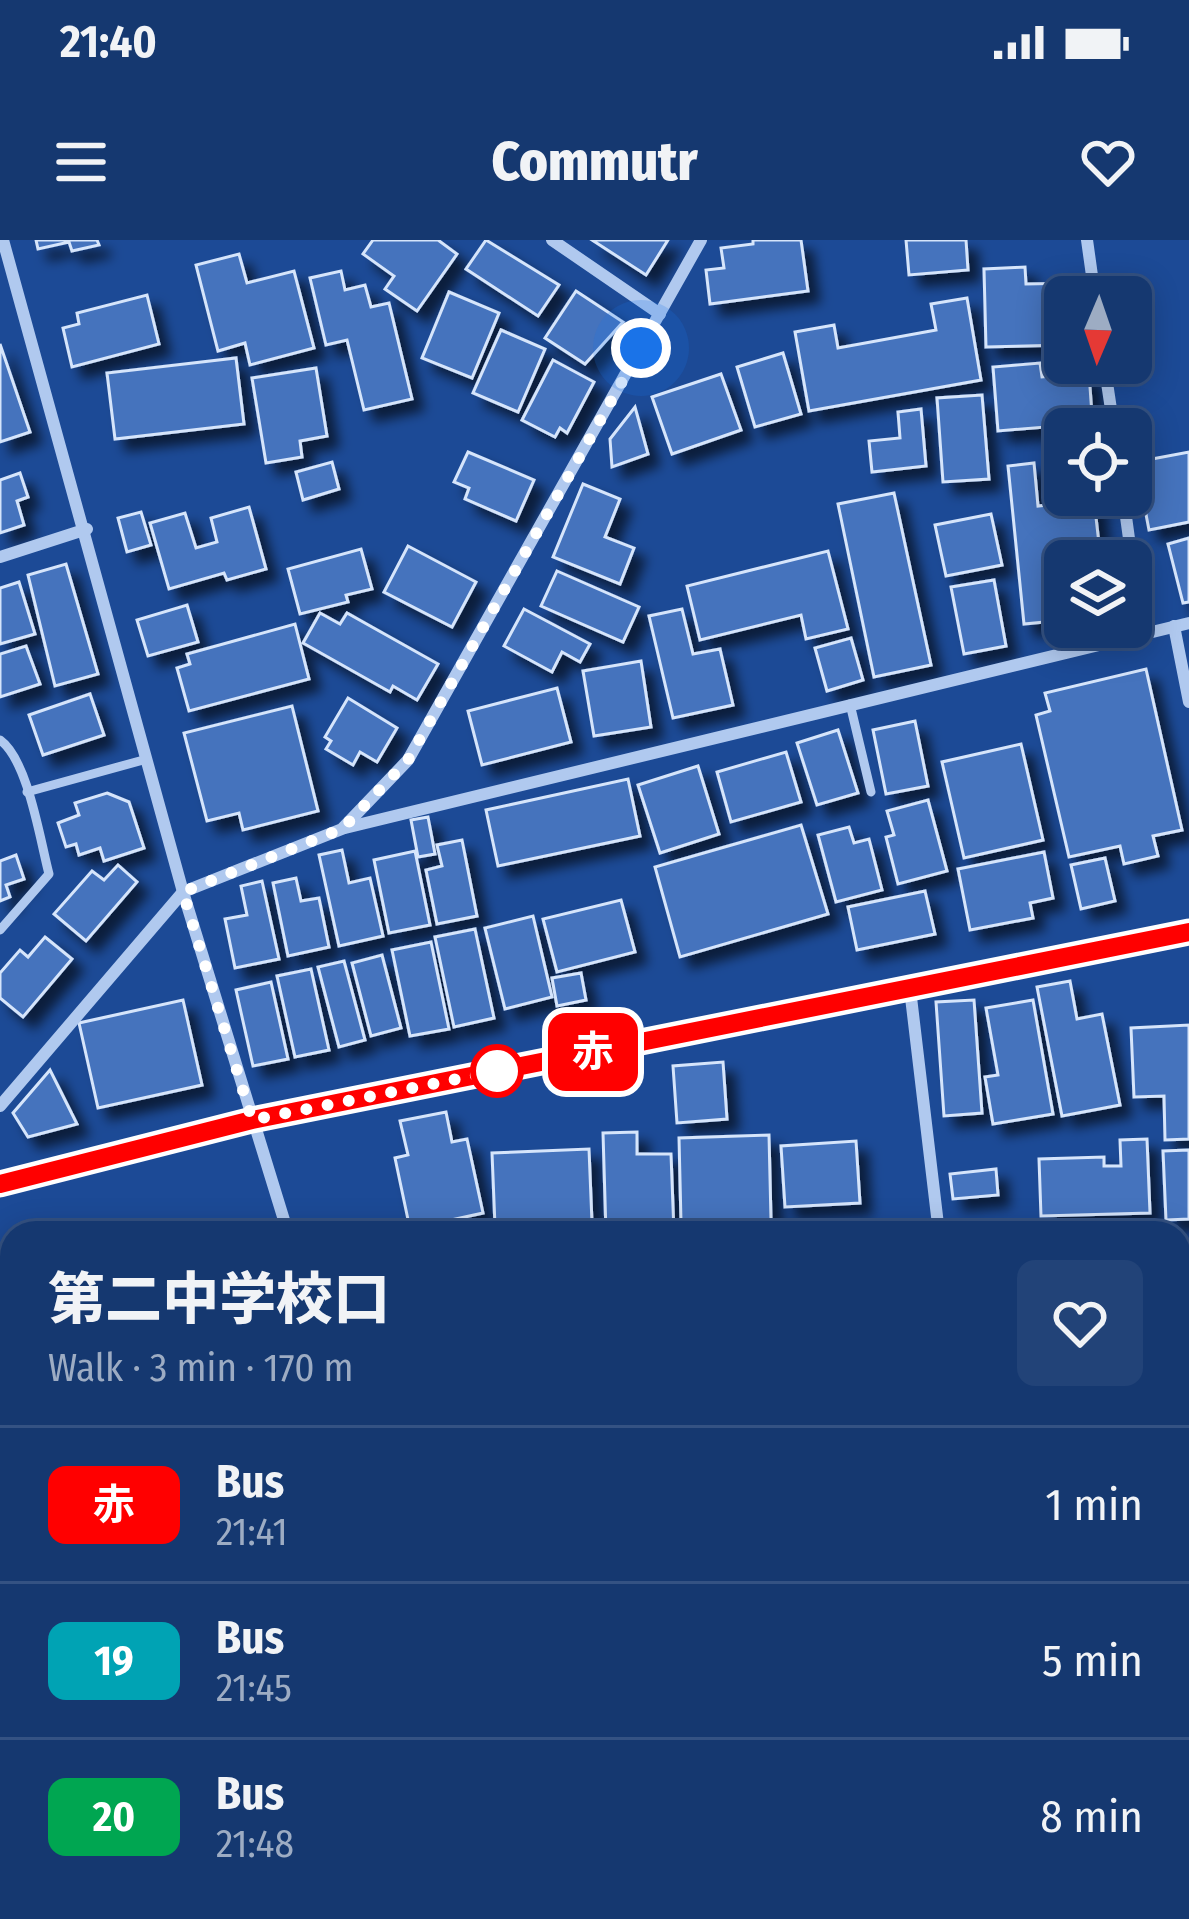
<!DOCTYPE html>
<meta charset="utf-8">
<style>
:root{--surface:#153870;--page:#224378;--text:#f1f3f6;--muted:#9dacc3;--line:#345283}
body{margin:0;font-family:"Fira Sans Condensed","Noto Sans JP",sans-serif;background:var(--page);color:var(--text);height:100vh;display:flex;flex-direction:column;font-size:45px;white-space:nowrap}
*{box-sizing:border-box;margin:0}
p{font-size:39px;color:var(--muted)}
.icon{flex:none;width:66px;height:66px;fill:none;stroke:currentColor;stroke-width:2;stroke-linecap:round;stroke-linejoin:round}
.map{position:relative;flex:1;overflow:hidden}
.panel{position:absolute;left:0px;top:981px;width:1191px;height:699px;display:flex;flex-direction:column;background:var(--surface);border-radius:36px 36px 0 0;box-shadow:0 6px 30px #0003,0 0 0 3px var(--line)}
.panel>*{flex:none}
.badge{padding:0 24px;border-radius:18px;font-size:42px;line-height:78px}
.needle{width:78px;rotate:182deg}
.buttons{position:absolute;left:1044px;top:36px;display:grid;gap:24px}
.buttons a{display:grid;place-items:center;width:108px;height:108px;border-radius:18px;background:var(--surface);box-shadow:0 6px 30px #0003,0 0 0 3px var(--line);font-size:60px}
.you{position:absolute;width:60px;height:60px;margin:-30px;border:9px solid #fff;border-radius:50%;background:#1a73e8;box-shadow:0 0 0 18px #1a73e833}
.map>.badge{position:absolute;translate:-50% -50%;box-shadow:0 0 0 6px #fff}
.round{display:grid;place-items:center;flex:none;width:126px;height:126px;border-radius:18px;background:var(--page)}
.summary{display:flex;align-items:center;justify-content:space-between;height:204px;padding:0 48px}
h1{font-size:57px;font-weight:800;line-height:90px}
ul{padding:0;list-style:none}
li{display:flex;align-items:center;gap:36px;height:156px;padding:0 48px;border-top:3px solid var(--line)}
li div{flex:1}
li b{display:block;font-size:45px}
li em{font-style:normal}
li .badge{min-width:132px;font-weight:700;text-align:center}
.status{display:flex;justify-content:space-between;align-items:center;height:84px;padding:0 60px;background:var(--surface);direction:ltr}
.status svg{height:33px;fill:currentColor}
header{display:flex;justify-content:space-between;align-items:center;height:156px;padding:0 48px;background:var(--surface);font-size:54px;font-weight:800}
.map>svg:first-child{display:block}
.building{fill:#4473bd;stroke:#d6e5fb;stroke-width:3;filter:url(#shadow)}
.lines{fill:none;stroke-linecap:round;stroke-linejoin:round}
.service{stroke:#b0c9ef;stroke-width:9}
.minor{stroke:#b0c9ef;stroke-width:12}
.line-casing{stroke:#fff;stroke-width:27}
.line{stroke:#f00;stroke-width:18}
.walk{stroke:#fff;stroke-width:12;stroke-dasharray:0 21.6}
.stop-dot{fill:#fff;stroke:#f00;stroke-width:6}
</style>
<div class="status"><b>21:40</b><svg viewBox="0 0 49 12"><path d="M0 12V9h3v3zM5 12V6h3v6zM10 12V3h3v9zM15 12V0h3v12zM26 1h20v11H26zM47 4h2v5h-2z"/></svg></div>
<header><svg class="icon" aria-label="menu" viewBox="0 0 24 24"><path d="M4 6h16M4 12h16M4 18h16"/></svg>Commutr<svg class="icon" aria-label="heart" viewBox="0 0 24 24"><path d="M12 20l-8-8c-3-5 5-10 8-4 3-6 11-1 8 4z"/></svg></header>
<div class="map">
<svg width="1189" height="1679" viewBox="0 0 1189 1679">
<defs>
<filter id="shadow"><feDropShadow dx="11" dy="11" stdDeviation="6" flood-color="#0009"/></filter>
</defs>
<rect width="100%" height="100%" fill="#1c4a96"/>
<g class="building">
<path d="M36 0H97L99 5 72 11 69 2 38 9Z"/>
<path d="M373 0H438L457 14 417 71 385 49 394 36 363 14Z"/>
<path d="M486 0 559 45 538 76 466 29Z"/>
<path d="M592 0H668L646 35Z"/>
<path d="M753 0H801L808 51 710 64 706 30 724 28 721 8 753 4Z"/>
<path d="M906 0H966L968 30 909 35Z"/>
<path d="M239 14 247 43 294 31 314 108 250 125 245 103 218 111 196 25Z"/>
<path d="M1025 27 1026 44 1078 43 1079 57H1065V105L986 107 984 29Z"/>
<path d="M341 31 345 50 365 45 371 67 389 63 412 159 364 170 347 100 326 105 310 38Z"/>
<path d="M576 51 623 82 585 124 545 98Z"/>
<path d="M449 52 499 73 472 138 422 118Z"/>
<path d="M147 55 159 104 72 127 63 88 79 84 77 73Z"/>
<path d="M967 58 981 140 809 171 795 92 834 85 838 108 936 90 931 64Z"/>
<path d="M501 90 545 109 518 172 473 153Z"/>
<path d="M0 104 30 192 0 202Z"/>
<path d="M783 113 801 174 755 187 737 127Z"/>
<path d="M236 118 244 184 115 199 107 133Z"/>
<path d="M553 120 594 142 567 193 560 188 555 197 522 180Z"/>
<path d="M1040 123 1042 137 1089 133 1093 189H1065V208L1047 209 1045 187 998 191 993 127Z"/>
<path d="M316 128 327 196 300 201 302 217 266 223 252 138Z"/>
<path d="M721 134 741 190 672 214 652 157Z"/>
<path d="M982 155 989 239 943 242 937 158Z"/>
<path d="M635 167 648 214 612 227 610 199Z"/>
<path d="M921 169 926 226 872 232 869 201 900 198 898 172Z"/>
<path d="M468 212 534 240 516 281 465 259 469 248 454 242Z"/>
<path d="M1189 212V282L1149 290 1136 222Z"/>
<path d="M332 222 339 249 303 260 296 232Z"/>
<path d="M1034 223 1038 266 1094 260 1101 321H1065V334L1050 336 1055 381 1024 384 1008 226Z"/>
<path d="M20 233 28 257 17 261 24 285 0 293V240Z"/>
<path d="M583 244 620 259 605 297 634 308 620 344 553 317Z"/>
<path d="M894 253 931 425 874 437 838 264Z"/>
<path d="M249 267 266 329 227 340 224 333 169 349 150 283 185 273 196 308 217 302 211 278Z"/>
<path d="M141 272 151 305 127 312 118 278Z"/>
<path d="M991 274 1002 325 946 336 935 285Z"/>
<path d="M1189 298V362L1183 363 1168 304Z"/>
<path d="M408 306 476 342 452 387 384 352Z"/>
<path d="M361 309 372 349 346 355 348 362 300 374 288 329Z"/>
<path d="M828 311 848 389 806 399 801 375 700 400 687 346Z"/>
<path d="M66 324 98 434 55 446 28 335Z"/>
<path d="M557 331 639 367 623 402 541 366Z"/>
<path d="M994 340 1006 406 964 414 951 347Z"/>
<path d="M19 342 35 394 0 404V348Z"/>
<path d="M187 365 198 402 148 416 137 380Z"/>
<path d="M524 369 590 404 580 422 562 412 552 432 504 406Z"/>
<path d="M682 369 693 414 720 409 733 465 673 478 649 376Z"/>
<path d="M320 373 340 384 347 373 438 424 417 460 393 446 390 452 303 403Z"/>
<path d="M295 384 309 439 189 471 177 428 190 424 187 414Z"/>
<path d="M851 398 863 440 827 451 815 408Z"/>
<path d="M26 406 40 444 0 457V414Z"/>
<path d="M641 421 651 487 594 496 583 431Z"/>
<path d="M1146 429 1182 590 1153 596 1158 616 1124 624 1120 606 1069 617 1036 475 1050 471 1045 453Z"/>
<path d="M557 448 571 502 482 525 468 471Z"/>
<path d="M90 454 104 495 43 515 29 475Z"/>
<path d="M348 458 397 488 377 522 360 512 353 525 326 509 331 501 325 497Z"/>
<path d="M292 466 318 571 243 590 239 573 207 581 184 493Z"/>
<path d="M915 481 928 546 886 554 873 490Z"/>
<path d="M838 490 858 553 817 565 797 503Z"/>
<path d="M1021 504 1043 600 964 618 942 522Z"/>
<path d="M786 512 801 562 731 582 717 532Z"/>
<path d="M698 526 719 594 660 613 638 545Z"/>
<path d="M628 539 640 596 498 626 486 570Z"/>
<path d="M107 553 129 562 144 608 104 621 100 608 79 615 76 604 66 607 58 583 79 575 75 563Z"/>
<path d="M928 560 947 631 898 644 886 597 894 595 887 571Z"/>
<path d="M428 577 435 614 418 617 411 580Z"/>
<path d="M801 585 828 674 680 717 655 627Z"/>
<path d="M849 587 854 603 869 599 882 650 836 662 818 595Z"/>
<path d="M462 600 477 676 437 684 426 630 442 626 437 605Z"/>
<path d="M342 610 349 643 370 638 383 696 339 706 319 615Z"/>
<path d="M415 611 430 685 389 693 374 620Z"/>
<path d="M1044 612 1053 658 1030 663 1033 678 970 690 958 629Z"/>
<path d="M16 615 24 639 6 645 10 657 0 661V621Z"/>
<path d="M1105 618 1115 661 1081 669 1071 625Z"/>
<path d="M118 625 137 642 86 701 54 674 92 631 104 640Z"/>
<path d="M296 638 301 661 319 658 329 707 288 716 273 643Z"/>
<path d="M262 641 279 719 235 728 225 679 247 675 241 646Z"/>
<path d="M925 651 935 694 857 710 848 667Z"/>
<path d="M621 660 635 712 557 732 543 679Z"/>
<path d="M533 676 552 757 505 769 485 688Z"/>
<path d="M475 689 494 778 454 787 435 697Z"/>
<path d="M45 697 72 719 23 777 0 758V733L20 710 28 717Z"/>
<path d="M431 702 449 789 410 796 392 710Z"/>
<path d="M382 715 401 788 371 796 352 723Z"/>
<path d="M344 721 365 800 339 807 318 727Z"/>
<path d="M311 729 329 810 295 817 277 736Z"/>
<path d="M581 733 586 760 557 766 552 738Z"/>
<path d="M1070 741 1077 779 1102 774 1120 865 1062 876 1037 747Z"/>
<path d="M271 742 288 819 253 826 236 750Z"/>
<path d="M183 760 202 845 98 868 79 783Z"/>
<path d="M974 760 982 873 944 876 936 762Z"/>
<path d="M1033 760 1053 874 993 884 985 837 998 835 986 768Z"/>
<path d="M1189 785V899L1165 900 1164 856 1134 857 1131 788Z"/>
<path d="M723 822 727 879 677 883 673 826Z"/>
<path d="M50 830 77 884 28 897 13 873Z"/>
<path d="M446 872 452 902 467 899 483 973 410 989 395 918 408 915 400 881Z"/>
<path d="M637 892V914H671L674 993H606L603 893Z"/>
<path d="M769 895 771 980 681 982 679 898Z"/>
<path d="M1147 899 1150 973 1041 976 1039 919 1104 917V926H1121L1120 900Z"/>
<path d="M856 901 860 963 785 967 781 906Z"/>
<path d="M589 909 592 983 495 986 492 913Z"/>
<path d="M1189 910V979L1166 980 1163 911Z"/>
<path d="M996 929 998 955 953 959 950 934Z"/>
<path d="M1156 987V993H1126V988Z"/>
<path d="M1189 1003V1076H1179V1004Z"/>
<path d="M1189 1114V1186H1179V1115Z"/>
<path d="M0 1200 12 1235V1303L0 1307Z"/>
<path d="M5 1379 12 1403V1459L0 1463V1380Z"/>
<path d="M1189 1533V1586H1183Z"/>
<path d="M12 1542V1629L0 1631V1544Z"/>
<path d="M46 1668H80V1674L46 1676Z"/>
<path d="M528 1668H635L639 1679H532Z"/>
<path d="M653 1668H741L744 1679H656Z"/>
<path d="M831 1668H913L914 1678 831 1679Z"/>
<path d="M1091 1672V1679H1004V1676Z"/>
</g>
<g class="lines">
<g class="service">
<path d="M850 464 871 552"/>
<path d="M0 500C28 520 40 600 49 634L0 690"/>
<path d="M27 552 147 519"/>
<path d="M0 1318 12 1313"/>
</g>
<g class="minor">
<path d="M3 0 183 652 288 993"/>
<path d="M552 0 660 74"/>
<path d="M1087 0 1095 57"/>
<path d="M1104 123 1114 189"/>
<path d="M1123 255 1142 393"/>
<path d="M0 317 87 289"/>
<path d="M1174 386 1189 462"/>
<path d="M345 588 1189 383"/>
<path d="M910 749 939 993"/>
<path d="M0 866 183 652 342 589 408 520 701 0"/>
<path d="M0 944 252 880 1189 693"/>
<path d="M1179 1332 1189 1334"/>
<path d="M507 1668 510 1679"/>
<path d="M367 1679 432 1668"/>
<path d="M953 1679 960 1668"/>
<path d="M1146 1679V1668"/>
</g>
</g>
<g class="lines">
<g class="line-casing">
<path id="line" d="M0 944 252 880 1189 692"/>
</g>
<use href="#line" class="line"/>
<path class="walk" d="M497 831 252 880 183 652 342 589 408 520 641 108"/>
</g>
<circle class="stop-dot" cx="497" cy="831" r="24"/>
</svg>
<div class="buttons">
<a><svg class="needle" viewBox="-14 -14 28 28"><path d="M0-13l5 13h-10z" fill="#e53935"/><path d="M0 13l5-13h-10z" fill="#9dacc3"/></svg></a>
<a><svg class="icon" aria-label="locate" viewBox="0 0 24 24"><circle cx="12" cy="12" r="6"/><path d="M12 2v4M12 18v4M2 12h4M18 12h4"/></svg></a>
<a><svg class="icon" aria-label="layers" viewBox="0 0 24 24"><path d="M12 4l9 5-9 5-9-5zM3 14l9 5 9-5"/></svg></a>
</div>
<div class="you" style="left:641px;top:108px"></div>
<b class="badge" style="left:593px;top:812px;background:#f00;color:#fff">赤</b>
<section class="panel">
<div class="summary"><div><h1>第二中学校口</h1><p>Walk · 3 min · 170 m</p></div><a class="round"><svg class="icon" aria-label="heart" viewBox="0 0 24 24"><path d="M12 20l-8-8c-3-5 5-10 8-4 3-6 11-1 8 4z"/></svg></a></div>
<ul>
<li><span class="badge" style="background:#f00;color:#fff">赤</span><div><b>Bus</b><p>21:41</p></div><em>1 min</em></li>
<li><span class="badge" style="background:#00a3b4;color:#fff">19</span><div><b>Bus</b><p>21:45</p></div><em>5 min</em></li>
<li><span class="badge" style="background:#00a651;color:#fff">20</span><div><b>Bus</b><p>21:48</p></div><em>8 min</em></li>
</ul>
</section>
</div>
